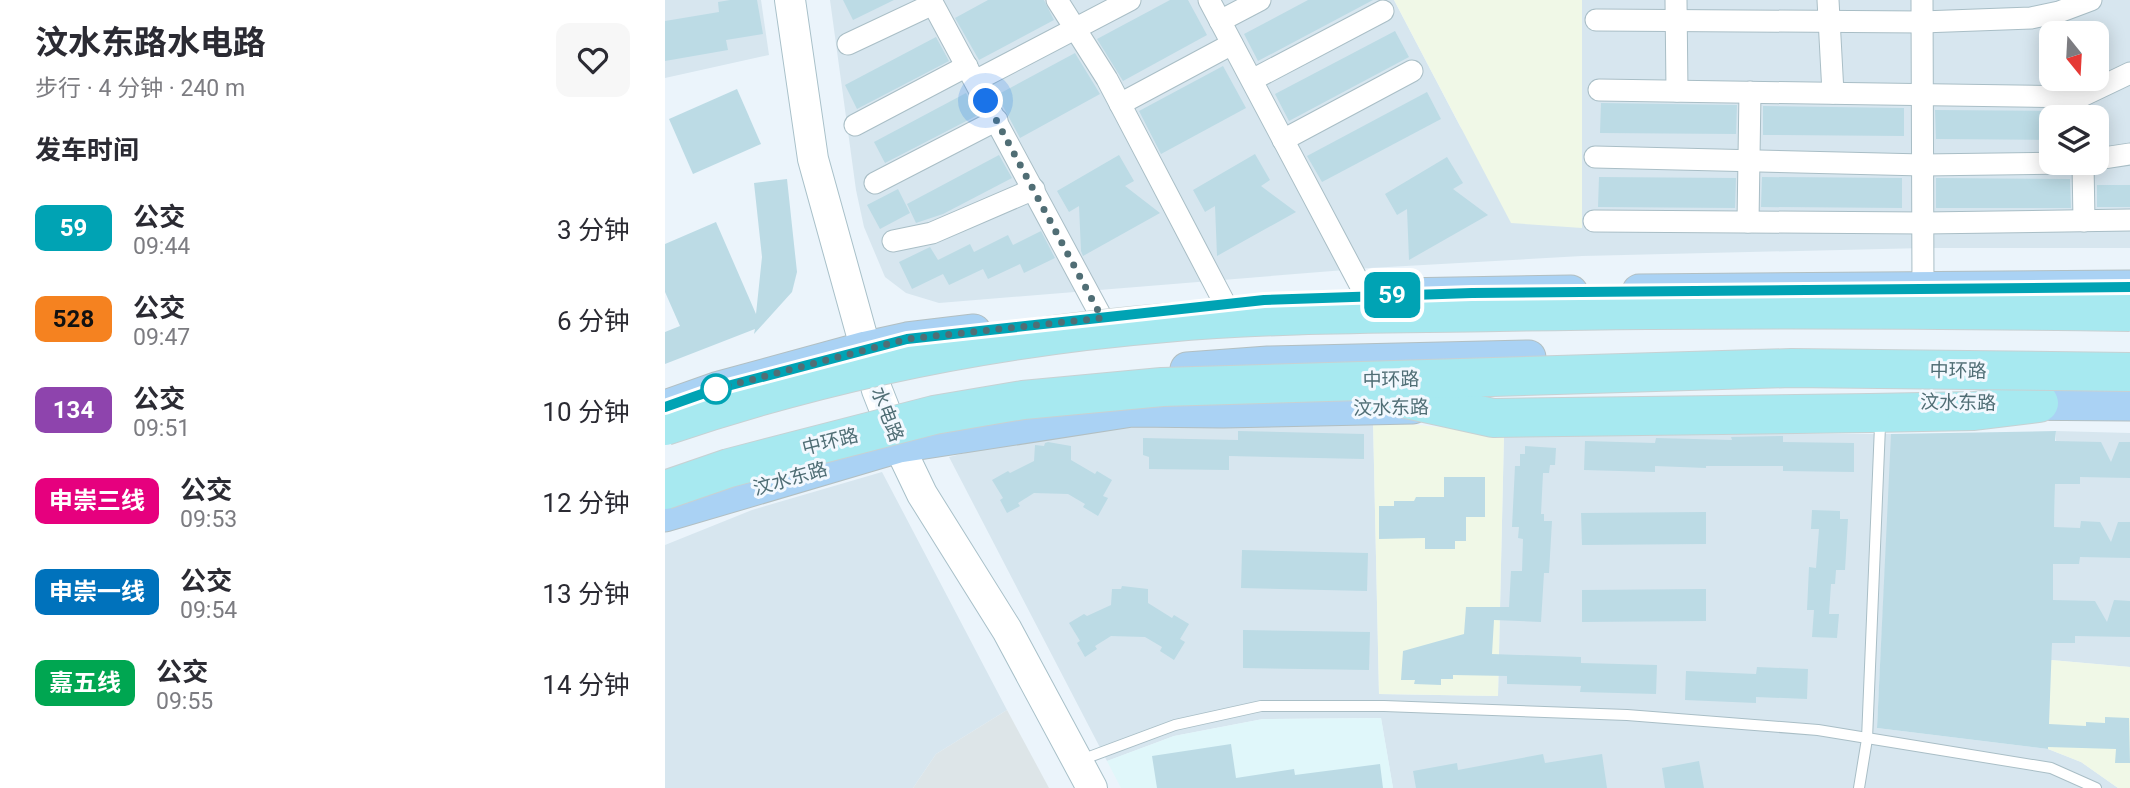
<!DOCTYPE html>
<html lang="zh">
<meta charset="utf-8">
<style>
:root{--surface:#fff;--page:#f7f7f7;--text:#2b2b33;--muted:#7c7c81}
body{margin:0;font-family:Roboto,"Noto Sans SC",sans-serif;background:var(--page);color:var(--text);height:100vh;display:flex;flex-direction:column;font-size:26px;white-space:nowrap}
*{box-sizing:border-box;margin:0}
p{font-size:23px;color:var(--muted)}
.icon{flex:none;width:38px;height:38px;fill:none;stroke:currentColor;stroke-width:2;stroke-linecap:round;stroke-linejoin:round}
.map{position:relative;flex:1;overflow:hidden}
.side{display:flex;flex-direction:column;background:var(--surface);width:665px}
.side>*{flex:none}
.badge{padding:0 14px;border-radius:10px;font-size:24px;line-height:46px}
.needle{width:46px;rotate:162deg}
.fabs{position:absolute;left:1374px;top:21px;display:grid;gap:14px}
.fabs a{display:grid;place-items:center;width:70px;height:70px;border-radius:14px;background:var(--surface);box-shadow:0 4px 18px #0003;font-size:35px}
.you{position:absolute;width:35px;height:35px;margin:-18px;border:5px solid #fff;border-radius:50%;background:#1a73e8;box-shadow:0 0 0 10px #1a73e833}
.map>.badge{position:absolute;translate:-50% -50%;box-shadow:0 0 0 4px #fff}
h2{padding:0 35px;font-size:26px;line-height:63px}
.round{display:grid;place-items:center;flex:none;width:74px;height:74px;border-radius:14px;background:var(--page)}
.head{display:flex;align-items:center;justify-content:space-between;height:119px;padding:0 35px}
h1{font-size:33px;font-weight:700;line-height:52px}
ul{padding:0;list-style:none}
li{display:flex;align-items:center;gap:21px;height:91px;padding:0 35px}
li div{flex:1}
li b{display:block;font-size:26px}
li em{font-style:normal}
li .badge{min-width:77px;font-weight:700;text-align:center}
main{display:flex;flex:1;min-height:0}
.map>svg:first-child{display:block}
.residential{fill:#d7e6ef;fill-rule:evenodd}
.commercial{fill:#e0f7fa}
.industrial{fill:#dde5e8}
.education{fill:#f0f8e7}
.building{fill:#bcdbe5}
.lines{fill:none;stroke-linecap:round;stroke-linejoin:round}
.lane-casing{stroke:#a9bec6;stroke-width:12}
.street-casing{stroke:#a9bec6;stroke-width:23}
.secondary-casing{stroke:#a8c0c9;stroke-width:32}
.primary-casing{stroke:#b2bfc2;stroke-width:35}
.highway-casing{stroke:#c7d1d3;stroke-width:40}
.lane{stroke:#fff;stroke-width:10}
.street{stroke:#fff;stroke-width:21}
.secondary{stroke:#fff;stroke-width:30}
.primary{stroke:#aad2f4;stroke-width:33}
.highway{stroke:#a7e9f0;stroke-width:38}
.highway-bridge-casing{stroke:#c7d1d3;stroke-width:40;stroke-linecap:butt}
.highway-bridge{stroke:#a7e9f0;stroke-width:38}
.line-casing{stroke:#fff;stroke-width:16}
.line{stroke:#00a3b4;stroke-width:10}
.walk{stroke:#506e75;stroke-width:7;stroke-dasharray:0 12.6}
.stop-dot{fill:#fff;stroke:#00a3b4;stroke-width:3.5}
.labels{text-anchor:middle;stroke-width:6;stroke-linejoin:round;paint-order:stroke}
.street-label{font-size:19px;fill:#506e75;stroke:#f2f8fe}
</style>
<main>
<section class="side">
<div class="head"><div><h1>汶水东路水电路</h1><p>步行 · 4 分钟 · 240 m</p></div><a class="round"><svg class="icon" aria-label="heart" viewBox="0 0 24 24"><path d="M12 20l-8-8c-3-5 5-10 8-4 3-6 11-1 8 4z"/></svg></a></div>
<h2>发车时间</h2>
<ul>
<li><span class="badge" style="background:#00a3b4;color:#fff">59</span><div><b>公交</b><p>09:44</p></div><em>3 分钟</em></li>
<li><span class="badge" style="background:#f58220;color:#111">528</span><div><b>公交</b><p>09:47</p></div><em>6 分钟</em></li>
<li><span class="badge" style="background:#8e44ad;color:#fff">134</span><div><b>公交</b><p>09:51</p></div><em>10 分钟</em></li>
<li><span class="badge" style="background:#e6007e;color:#fff">申崇三线</span><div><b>公交</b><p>09:53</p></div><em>12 分钟</em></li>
<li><span class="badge" style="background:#0072bc;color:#fff">申崇一线</span><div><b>公交</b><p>09:54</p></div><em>13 分钟</em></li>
<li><span class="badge" style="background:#00a651;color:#fff">嘉五线</span><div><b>公交</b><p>09:55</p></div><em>14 分钟</em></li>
</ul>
</section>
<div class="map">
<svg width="1465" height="788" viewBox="0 0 1465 788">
<rect width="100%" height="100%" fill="#ebf4fb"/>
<g class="residential">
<path d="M0 0H96L104 55 0 78Z"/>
<path d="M165 0H729L796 128 917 227V0H1465V248H1259L917 256 705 268 274 303 241 293 220 277 199 227 191 190ZM1386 33H1432V79H1386ZM1386 117H1432V163H1386Z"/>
<path d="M708 420 714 694 833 696 839 434H1227L1212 728 1383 749 1416 762 1453 788H728L716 718 598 719 509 736 442 761 284 457 368 436 467 424Z"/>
<path d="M1391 431 1465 433V667L1386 660Z"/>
<path d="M217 472 342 710 271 754 248 788H0V545L87 510Z"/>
</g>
<path class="commercial" d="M716 718 728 788H456L442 761 509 736 598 719Z"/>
<path class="industrial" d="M342 710 384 788H248L271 754Z"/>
<g class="education">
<path d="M729 0H917V228L846 223Z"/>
<path d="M708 420 839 434 833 696 714 694Z"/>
<path d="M1386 660 1465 667V788H1453L1416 762 1383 749Z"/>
</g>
<g class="building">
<path d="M65 0H92L98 34 61 40 63 50 0 61V21L54 12 53 2Z"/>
<path d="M178 0H229L188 20Z"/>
<path d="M323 0H379L389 20 314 60 290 18Z"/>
<path d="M505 0H523L542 35 458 81 432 39Z"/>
<path d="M643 0H708L593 61 579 34Z"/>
<path d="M730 31 744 57 624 121 610 94Z"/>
<path d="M271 37 284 61 192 109 180 85Z"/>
<path d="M410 53 435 94 355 138 332 95Z"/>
<path d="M558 66 581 108 496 154 474 111Z"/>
<path d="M72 89 96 144 28 174 4 119Z"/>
<path d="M762 92 776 119 657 182 642 156Z"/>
<path d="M301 93 313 115 220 163 209 142Z"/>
<path d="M936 103 1072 105 1071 134 935 133Z"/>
<path d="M1098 106 1239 108V136L1098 135Z"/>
<path d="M1270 110 1386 111V140L1271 139Z"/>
<path d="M590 154 605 180 596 186 631 212 552 256 550 206 540 212 528 190Z"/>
<path d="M334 155 347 178 278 214 251 223 242 204Z"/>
<path d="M454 155 469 181 460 186 495 213 418 256 416 251 414 206 404 212 392 191Z"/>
<path d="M782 157 798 183 788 189 823 215 744 260 742 209 732 215 720 194Z"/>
<path d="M934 177 1071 178 1070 208 933 207Z"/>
<path d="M1097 177 1237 178V208L1096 207Z"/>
<path d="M1271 178 1405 179 1406 208H1271Z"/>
<path d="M122 179 132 272 127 292 89 334 90 329 0 364V332L15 326 0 292V244L51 222 91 314 97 257 89 183Z"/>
<rect x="1432" y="185" width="33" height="22"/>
<path d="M233 189 245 213 215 229 202 205Z"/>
<path d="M376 231 390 258 359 273 355 264 323 279 318 269 284 285 278 274 247 289 234 262 265 247 273 260 305 244 309 252 343 235 348 245Z"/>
<path d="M573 431 699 434V459L564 456V470L484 469V457L478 455V438L573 440Z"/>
<path d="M1391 431 1390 441 1436 442 1446 462 1454 442H1465V478L1415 477V484H1390L1389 527 1415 528 1416 521 1435 522 1446 542 1453 522H1465V558L1415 557 1414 564H1388V600L1430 601 1442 622 1449 600 1465 601V637L1410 636V643H1387L1384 724 1421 726V722L1440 723V717L1464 718 1465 763H1450L1451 749 1383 747V749L1212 728 1226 434Z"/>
<path d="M1118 436V442L1189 443V472L1118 471V466H1041V468L990 466V472L919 470 920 441 990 443 991 438 1067 440 1066 437Z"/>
<path d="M383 442 406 446V460L430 474 432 471 447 480 438 496 443 498 433 516 418 507 420 504 403 494 369 493 353 503 355 506 342 513 335 500 338 498 327 480 343 471 345 473 369 461 370 445 379 446 380 443Z"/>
<path d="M860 446 891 448 890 465H885L884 473H878L876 514H879V521H887L884 573H879L876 622 829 620 827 654 916 657V663L992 665 991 694 915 692 916 686 842 684V676L788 675V679H776V685L749 684 750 680H736L738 651 799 634 801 607H844L846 571H857L858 539 853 538 854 527H847L850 466H855V454H860Z"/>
<path d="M779 477H820V517H801V541H790V549H760V538L714 539V506H729V501H749L751 497H779Z"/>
<path d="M1147 510 1175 511V519H1183L1180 570H1171L1170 584H1166L1164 614H1174L1172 638 1147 637 1149 610H1142L1144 567 1151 568 1154 529H1146Z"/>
<path d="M1041 512V544L917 545 916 513Z"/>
<path d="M577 550 703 553 702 591 576 588Z"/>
<path d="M457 586 483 589V603L507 618 509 615 524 624 515 639 520 642 509 660 495 651 497 647 480 637 446 636 430 646 432 649 420 657 412 643 415 641 404 623 419 614 422 616 446 605 447 589H456Z"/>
<path d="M1041 589V621L917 622V590Z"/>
<path d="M578 630 705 632 704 670 578 668Z"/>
<path d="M1092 667 1143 669 1142 699 1091 697V703L1020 700 1021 671 1091 674Z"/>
<path d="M566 744 571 778 629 769 630 775 715 764 718 788H492L487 756Z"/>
<path d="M878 754 880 763 937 754 942 788H751L748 771 792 763 793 770Z"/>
<path d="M1034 761 1039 788H1000L997 768Z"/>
</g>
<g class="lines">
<g class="lane-casing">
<g id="lane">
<path d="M416 760 510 725 596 706H719L962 715 1153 730 1386 768 1431 788"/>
<path d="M1194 788 1202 739 1215 426"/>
</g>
</g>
<g class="street-casing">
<g id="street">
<path d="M392 0 442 79 560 304"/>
<path d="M544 0 701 296"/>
<path d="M1011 0 1012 91"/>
<path d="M1163 0 1168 93"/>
<path d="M1257 0 1258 288"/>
<path d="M931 20 1257 22 1366 18 1394 12 1426 0"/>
<path d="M555 21 595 0"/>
<path d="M183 44 268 4 437 318"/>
<path d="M587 80 718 11"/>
<path d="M310 81 465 0"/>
<path d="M934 90 1415 97 1465 73"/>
<path d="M455 104 567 44"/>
<path d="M190 125 302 66"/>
<path d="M618 140 747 71"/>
<path d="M930 157 1258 165 1408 163"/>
<path d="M1432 159 1465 154"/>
<path d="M1418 163 1419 221"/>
<path d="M210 183 332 120"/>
<path d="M929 221 1259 223 1465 220"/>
<path d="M1083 222 1085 92"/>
<path d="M228 241 267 233 369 189"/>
</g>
</g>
<g class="secondary-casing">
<path id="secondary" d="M125 0 148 159 212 390 234 446 257 494 342 630 427 788"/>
</g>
<g class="primary-casing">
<g id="primary">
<path d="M974 291 1465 287"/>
<path d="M733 295 906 292"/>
<path d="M522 369 603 363 864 357"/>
<path d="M1348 403 1465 404"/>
<path d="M0 407 51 389 201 348 242 339 309 331"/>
<path d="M0 515 234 446 467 410 558 411 748 407"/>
</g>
</g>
<g class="highway-casing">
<path id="highway" d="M1205 413 1309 411 1374 403"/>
</g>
<use href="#lane" class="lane"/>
<use href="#street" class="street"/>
<use href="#secondary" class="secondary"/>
<use href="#primary" class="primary"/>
<use href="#highway" class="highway"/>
<g class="highway-bridge-casing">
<g id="highway-bridge">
<path d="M714 393 828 418 1205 413"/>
<path d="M0 426C162 371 330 337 500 323 611 313 723 314 834 312 1044 308 1255 309 1465 312"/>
<path d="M0 490 64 468 269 415 358 400 497 387 1126 368 1465 372"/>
</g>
</g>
<use href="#highway-bridge" class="highway-bridge"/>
</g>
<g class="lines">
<g class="line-casing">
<path id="line" d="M0 407 51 389 242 339 599 300 807 293 1465 287"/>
</g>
<use href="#line" class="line"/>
<path class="walk" d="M51 389 242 339 437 318 321 101"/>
</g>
<circle class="stop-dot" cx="51" cy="389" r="14"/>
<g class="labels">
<g class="street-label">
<text transform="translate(1293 370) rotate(1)" y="7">中环路</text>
<text transform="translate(726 379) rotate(-1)" y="7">中环路</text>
<text transform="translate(1293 402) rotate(1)" y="7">汶水东路</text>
<text transform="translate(726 407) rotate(-1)" y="7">汶水东路</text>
<text transform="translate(223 414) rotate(69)" y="7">水电路</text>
<text transform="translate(165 441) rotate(-14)" y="7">中环路</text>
<text transform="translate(125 478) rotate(-16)" y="7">汶水东路</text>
</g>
</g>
</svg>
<div class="fabs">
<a><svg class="needle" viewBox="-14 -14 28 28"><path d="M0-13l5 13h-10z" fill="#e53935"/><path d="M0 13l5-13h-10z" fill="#7c7c81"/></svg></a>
<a><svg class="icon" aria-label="layers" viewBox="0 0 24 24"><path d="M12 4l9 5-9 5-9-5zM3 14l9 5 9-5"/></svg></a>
</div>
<div class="you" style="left:321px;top:101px"></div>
<b class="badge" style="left:727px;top:295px;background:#00a3b4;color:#fff">59</b>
</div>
</main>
